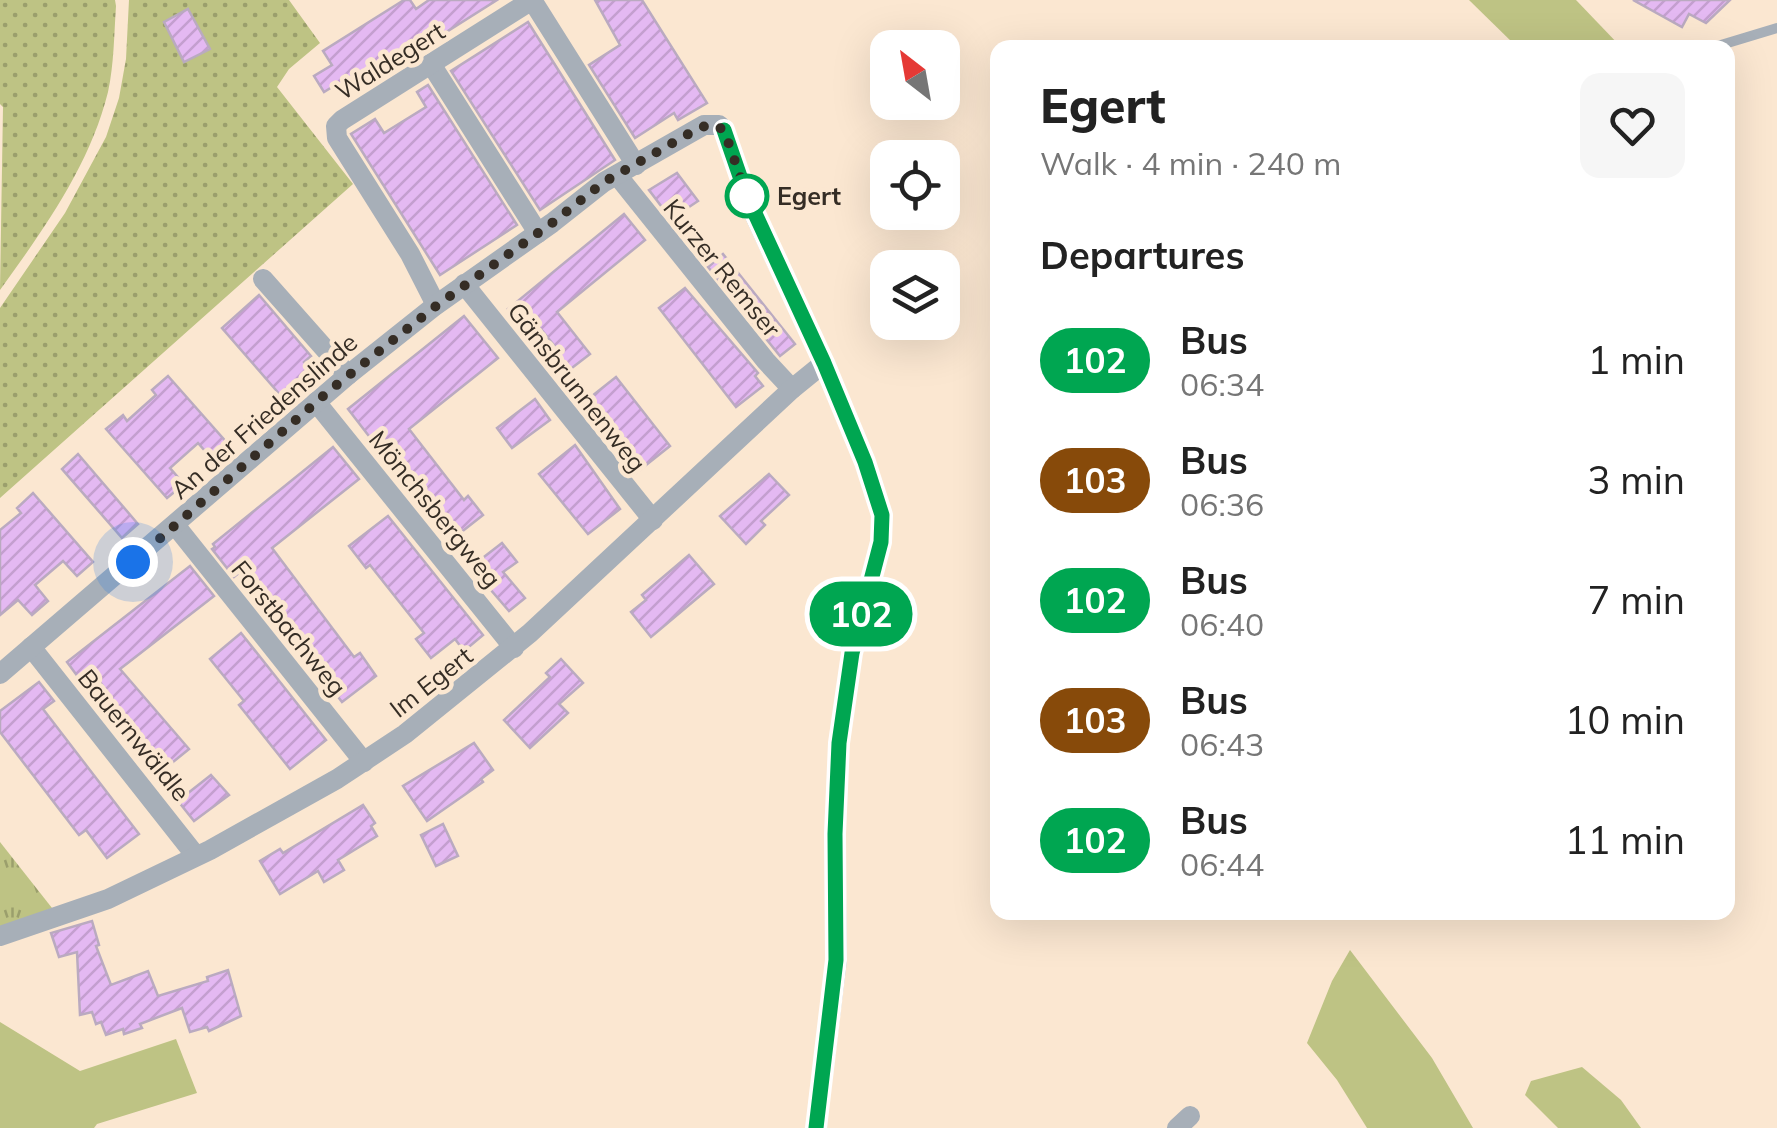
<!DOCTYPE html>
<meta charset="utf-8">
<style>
:root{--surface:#fff;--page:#f6f6f6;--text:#222;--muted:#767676}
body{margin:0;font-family:Mulish,sans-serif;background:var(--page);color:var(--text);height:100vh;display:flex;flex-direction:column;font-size:38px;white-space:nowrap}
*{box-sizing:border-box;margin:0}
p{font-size:32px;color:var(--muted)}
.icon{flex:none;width:55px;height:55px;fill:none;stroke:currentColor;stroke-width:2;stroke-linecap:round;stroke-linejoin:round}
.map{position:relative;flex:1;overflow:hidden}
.side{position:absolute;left:990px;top:40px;width:745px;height:880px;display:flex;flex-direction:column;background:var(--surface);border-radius:20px;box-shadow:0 10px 40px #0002}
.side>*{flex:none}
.badge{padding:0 20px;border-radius:32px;font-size:35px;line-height:65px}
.needle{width:65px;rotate:329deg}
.fabs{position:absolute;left:870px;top:30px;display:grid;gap:20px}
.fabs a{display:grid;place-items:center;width:90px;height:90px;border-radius:20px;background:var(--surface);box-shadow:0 10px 40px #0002;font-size:50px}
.you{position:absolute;width:50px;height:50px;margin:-25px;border:8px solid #fff;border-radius:50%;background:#1a73e8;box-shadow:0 0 0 15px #1a73e833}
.map>.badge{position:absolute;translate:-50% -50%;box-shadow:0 0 0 5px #fff}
h2{padding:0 50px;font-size:38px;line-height:90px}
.round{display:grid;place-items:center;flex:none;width:105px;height:105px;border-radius:20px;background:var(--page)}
.headline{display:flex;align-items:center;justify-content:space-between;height:170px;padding:0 50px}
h1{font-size:48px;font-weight:800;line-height:75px}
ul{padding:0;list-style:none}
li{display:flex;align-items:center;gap:30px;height:120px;padding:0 50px}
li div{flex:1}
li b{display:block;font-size:38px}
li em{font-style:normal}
li .badge{min-width:110px;font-weight:700;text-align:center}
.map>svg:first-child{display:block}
.grass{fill:#bec384}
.park{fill:url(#park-tufts)}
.garden{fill:url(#garden-dots)}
.building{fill:url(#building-hatch);stroke:#baaac0;stroke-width:2.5}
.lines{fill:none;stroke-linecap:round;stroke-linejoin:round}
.service{stroke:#a7afb8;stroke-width:10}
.minor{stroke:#a7afb8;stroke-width:20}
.line-casing{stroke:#fff;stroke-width:22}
.line{stroke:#00a651;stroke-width:15}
.walk{stroke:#352d25;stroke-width:10;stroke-dasharray:0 18}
.stop-dot{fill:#fff;stroke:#00a651;stroke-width:5}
.labels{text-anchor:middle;stroke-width:9;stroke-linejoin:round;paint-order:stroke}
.street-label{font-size:25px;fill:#352d25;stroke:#fbe7d1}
.stop-label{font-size:25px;font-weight:bold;fill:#352d25;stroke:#fbe7d1;text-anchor:start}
</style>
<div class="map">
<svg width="1777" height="1128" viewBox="0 0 1777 1128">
<defs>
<pattern id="park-tufts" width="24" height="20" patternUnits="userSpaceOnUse" patternTransform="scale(2.5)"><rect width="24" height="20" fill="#bec384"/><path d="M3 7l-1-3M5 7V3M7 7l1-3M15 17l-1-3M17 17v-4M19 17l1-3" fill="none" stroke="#9b9f6c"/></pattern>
<pattern id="garden-dots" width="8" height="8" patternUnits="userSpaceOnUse" patternTransform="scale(2.5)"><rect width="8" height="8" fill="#bec384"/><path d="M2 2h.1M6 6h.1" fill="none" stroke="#9b9f6c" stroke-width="1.8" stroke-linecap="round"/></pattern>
<pattern id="building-hatch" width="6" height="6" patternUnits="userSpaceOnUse" patternTransform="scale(2.5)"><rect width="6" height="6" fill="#e4b9f2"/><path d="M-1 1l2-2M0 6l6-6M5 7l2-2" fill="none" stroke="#c49fcf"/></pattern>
</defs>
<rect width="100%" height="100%" fill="#fbe7d1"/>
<g class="grass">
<path d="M1469 0H1576L1621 47H1517Z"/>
<path d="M1350 950 1432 1058 1473 1128H1367L1337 1080 1307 1043 1332 981Z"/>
<path d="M0 1022 80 1071 176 1039 197 1093 97 1124 94 1128H0Z"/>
<path d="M1582 1067 1621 1100 1641 1128H1558L1525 1095 1531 1081Z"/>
</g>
<path class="park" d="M0 842 52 908 0 929Z"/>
<g class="garden">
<path d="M0 0H115L116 6C114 35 114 64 108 92 90 165 44 229 0 290L3 107 0 104Z"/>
<path d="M129 0H289L320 43 289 69 277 87 353 184 0 498V308L65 213 106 137 119 98 126 59Z"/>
</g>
<g class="building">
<path d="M404 0H410L416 9 429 0H497L345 96 337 84 324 92 314 76 332 65 323 51Z"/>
<path d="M595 0H642L707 103 678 120 674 113 635 138 589 65 620 45Z"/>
<path d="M1633 0H1730L1706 23 1689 14 1682 27Z"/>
<path d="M188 9 210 49 184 62 164 22Z"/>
<path d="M528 22 615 160 540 210 451 71Z"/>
<path d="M428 85 517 225 440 275 351 134 375 119 384 133 426 107 417 92Z"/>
<path d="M677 173 698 201 671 219 649 190Z"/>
<path d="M624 214 645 240 557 312 590 354 564 374H557L545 358 557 349 533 319 523 327 508 309Z"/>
<path d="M723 254 795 344 780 356 708 267Z"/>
<path d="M685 288 758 373 755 376 763 386 736 407 659 308Z"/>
<path d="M259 295 311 356 304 362 312 371 282 397 222 328Z"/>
<path d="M464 316 498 358 409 429 464 500 468 496 483 515 450 541 348 409Z"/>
<path d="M168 376 228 444 212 459 198 443 170 468 184 484 167 498 106 429 123 415 127 421 156 395 152 390Z"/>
<path d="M616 377 670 446 636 473 596 427 599 425 582 404Z"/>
<path d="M535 399 550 420 512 448 497 428Z"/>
<path d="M575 445 620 509 588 534 539 474Z"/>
<path d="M333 447 359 479 272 548 354 657 360 653 376 676 342 702 305 654 302 656 240 572 234 577 212 549 215 547 213 544Z"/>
<path d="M78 454 138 524 122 538 62 469Z"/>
<path d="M769 474 789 495 761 521 765 525 746 544 720 516Z"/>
<path d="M33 493 93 562 77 576 63 561 35 585 48 601 32 615 18 600 0 615V530L21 513 17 508Z"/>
<path d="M388 516 483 635 464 651 455 639 431 658 416 639 424 633 370 565 366 568 349 546Z"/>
<path d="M502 543 517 562 503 572 525 598 509 611 471 567Z"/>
<path d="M689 555 714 584 651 637 631 612 646 600 642 595Z"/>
<path d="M190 566 214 596 120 669 189 749 157 775 106 710 115 703 93 672 81 681 67 662Z"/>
<path d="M241 633 326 740 290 769 239 705 244 701 210 659Z"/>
<path d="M561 659 583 683 559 704 568 713 530 748 504 720 550 677 546 673Z"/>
<path d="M39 682 54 701 43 709 139 834 107 858 86 830 79 835 0 732V711Z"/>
<path d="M474 743 493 770 481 779 483 782 427 821 403 786Z"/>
<path d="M211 775 229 795 194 821 178 801Z"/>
<path d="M363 805 375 823 371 826 377 836 338 860 344 870 324 882 318 871 280 894 260 861 280 849 283 853Z"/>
<path d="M443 824 458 856 436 866 421 835Z"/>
<path d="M92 921 99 945 96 946 111 985 148 971 158 996 208 981 207 977 228 970 241 1016 209 1031 207 1027 190 1032 182 1008 140 1024 142 1028 124 1034 123 1029 106 1035 101 1022 96 1024 92 1012 80 1015 77 952 59 957 51 933Z"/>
</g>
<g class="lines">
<path class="service" d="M1711 48 1777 28"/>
<g class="minor">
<path d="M431 64 538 233"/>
<path d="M617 175 766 361 792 389"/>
<path d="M263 279 348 375"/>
<path d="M464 284 653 520"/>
<path d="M436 305 410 254 337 138 336 126 342 120 532 0 636 165"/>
<path d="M316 402 514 648"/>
<path d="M175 525 364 762"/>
<path d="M31 647 196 856"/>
<path d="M0 674 348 375 436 305 552 223 604 182 704 125H719L724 130 750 205 824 363 865 462 882 515 881 542 852 653 839 743 835 835 837 960 816 1128"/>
<path d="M0 936 108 899 210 850 337 779 405 734 530 633 792 389 824 363"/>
<path d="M1177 1128 1190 1116"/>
</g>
</g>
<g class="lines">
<g class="line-casing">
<path id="line" d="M724 130 746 194 824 363 865 462 882 515 881 542 852 653 839 743 835 834 836 960 816 1128"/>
</g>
<use href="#line" class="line"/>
<path class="walk" d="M133 562 329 391 436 306 552 223 604 182 699 128 712 124 724 130 747 196"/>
</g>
<circle class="stop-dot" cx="747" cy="196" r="20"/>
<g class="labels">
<g class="street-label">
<text transform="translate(390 61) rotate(-32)" y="9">Waldegert</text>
<text transform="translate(722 268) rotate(51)" y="9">Kurzer Remser</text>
<text transform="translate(577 387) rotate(52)" y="9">Gänsbrunnenweg</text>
<text transform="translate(264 416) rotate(-41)" y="9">An der Friedenslinde</text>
<text transform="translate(435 509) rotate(51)" y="9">Mönchsbergweg</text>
<text transform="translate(289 628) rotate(51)" y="9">Forstbachweg</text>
<text transform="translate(431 682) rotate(-38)" y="9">Im Egert</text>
<text transform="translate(134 735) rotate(51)" y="9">Bauernwäldle</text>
</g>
<g class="stop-label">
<text x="777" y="205">Egert</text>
</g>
</g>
</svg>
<div class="fabs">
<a><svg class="needle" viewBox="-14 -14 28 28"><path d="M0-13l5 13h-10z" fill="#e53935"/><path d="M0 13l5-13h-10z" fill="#767676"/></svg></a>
<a><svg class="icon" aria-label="locate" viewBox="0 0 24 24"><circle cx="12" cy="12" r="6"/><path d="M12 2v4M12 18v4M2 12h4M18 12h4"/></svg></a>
<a><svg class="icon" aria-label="layers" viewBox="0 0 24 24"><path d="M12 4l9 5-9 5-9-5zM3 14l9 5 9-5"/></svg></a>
</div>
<div class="you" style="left:133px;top:562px"></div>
<b class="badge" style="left:861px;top:614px;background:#00a651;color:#fff">102</b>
<section class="side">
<div class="headline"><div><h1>Egert</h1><p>Walk · 4 min · 240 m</p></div><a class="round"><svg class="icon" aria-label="heart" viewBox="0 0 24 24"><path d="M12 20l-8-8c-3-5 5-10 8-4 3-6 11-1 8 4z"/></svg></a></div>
<h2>Departures</h2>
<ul>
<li><span class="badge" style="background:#00a651;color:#fff">102</span><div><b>Bus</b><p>06:34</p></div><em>1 min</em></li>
<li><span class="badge" style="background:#874a0a;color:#fff">103</span><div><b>Bus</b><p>06:36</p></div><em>3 min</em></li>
<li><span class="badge" style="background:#00a651;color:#fff">102</span><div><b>Bus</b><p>06:40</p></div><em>7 min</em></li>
<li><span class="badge" style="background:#874a0a;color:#fff">103</span><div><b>Bus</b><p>06:43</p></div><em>10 min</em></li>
<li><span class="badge" style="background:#00a651;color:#fff">102</span><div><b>Bus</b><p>06:44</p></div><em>11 min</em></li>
</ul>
</section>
</div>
